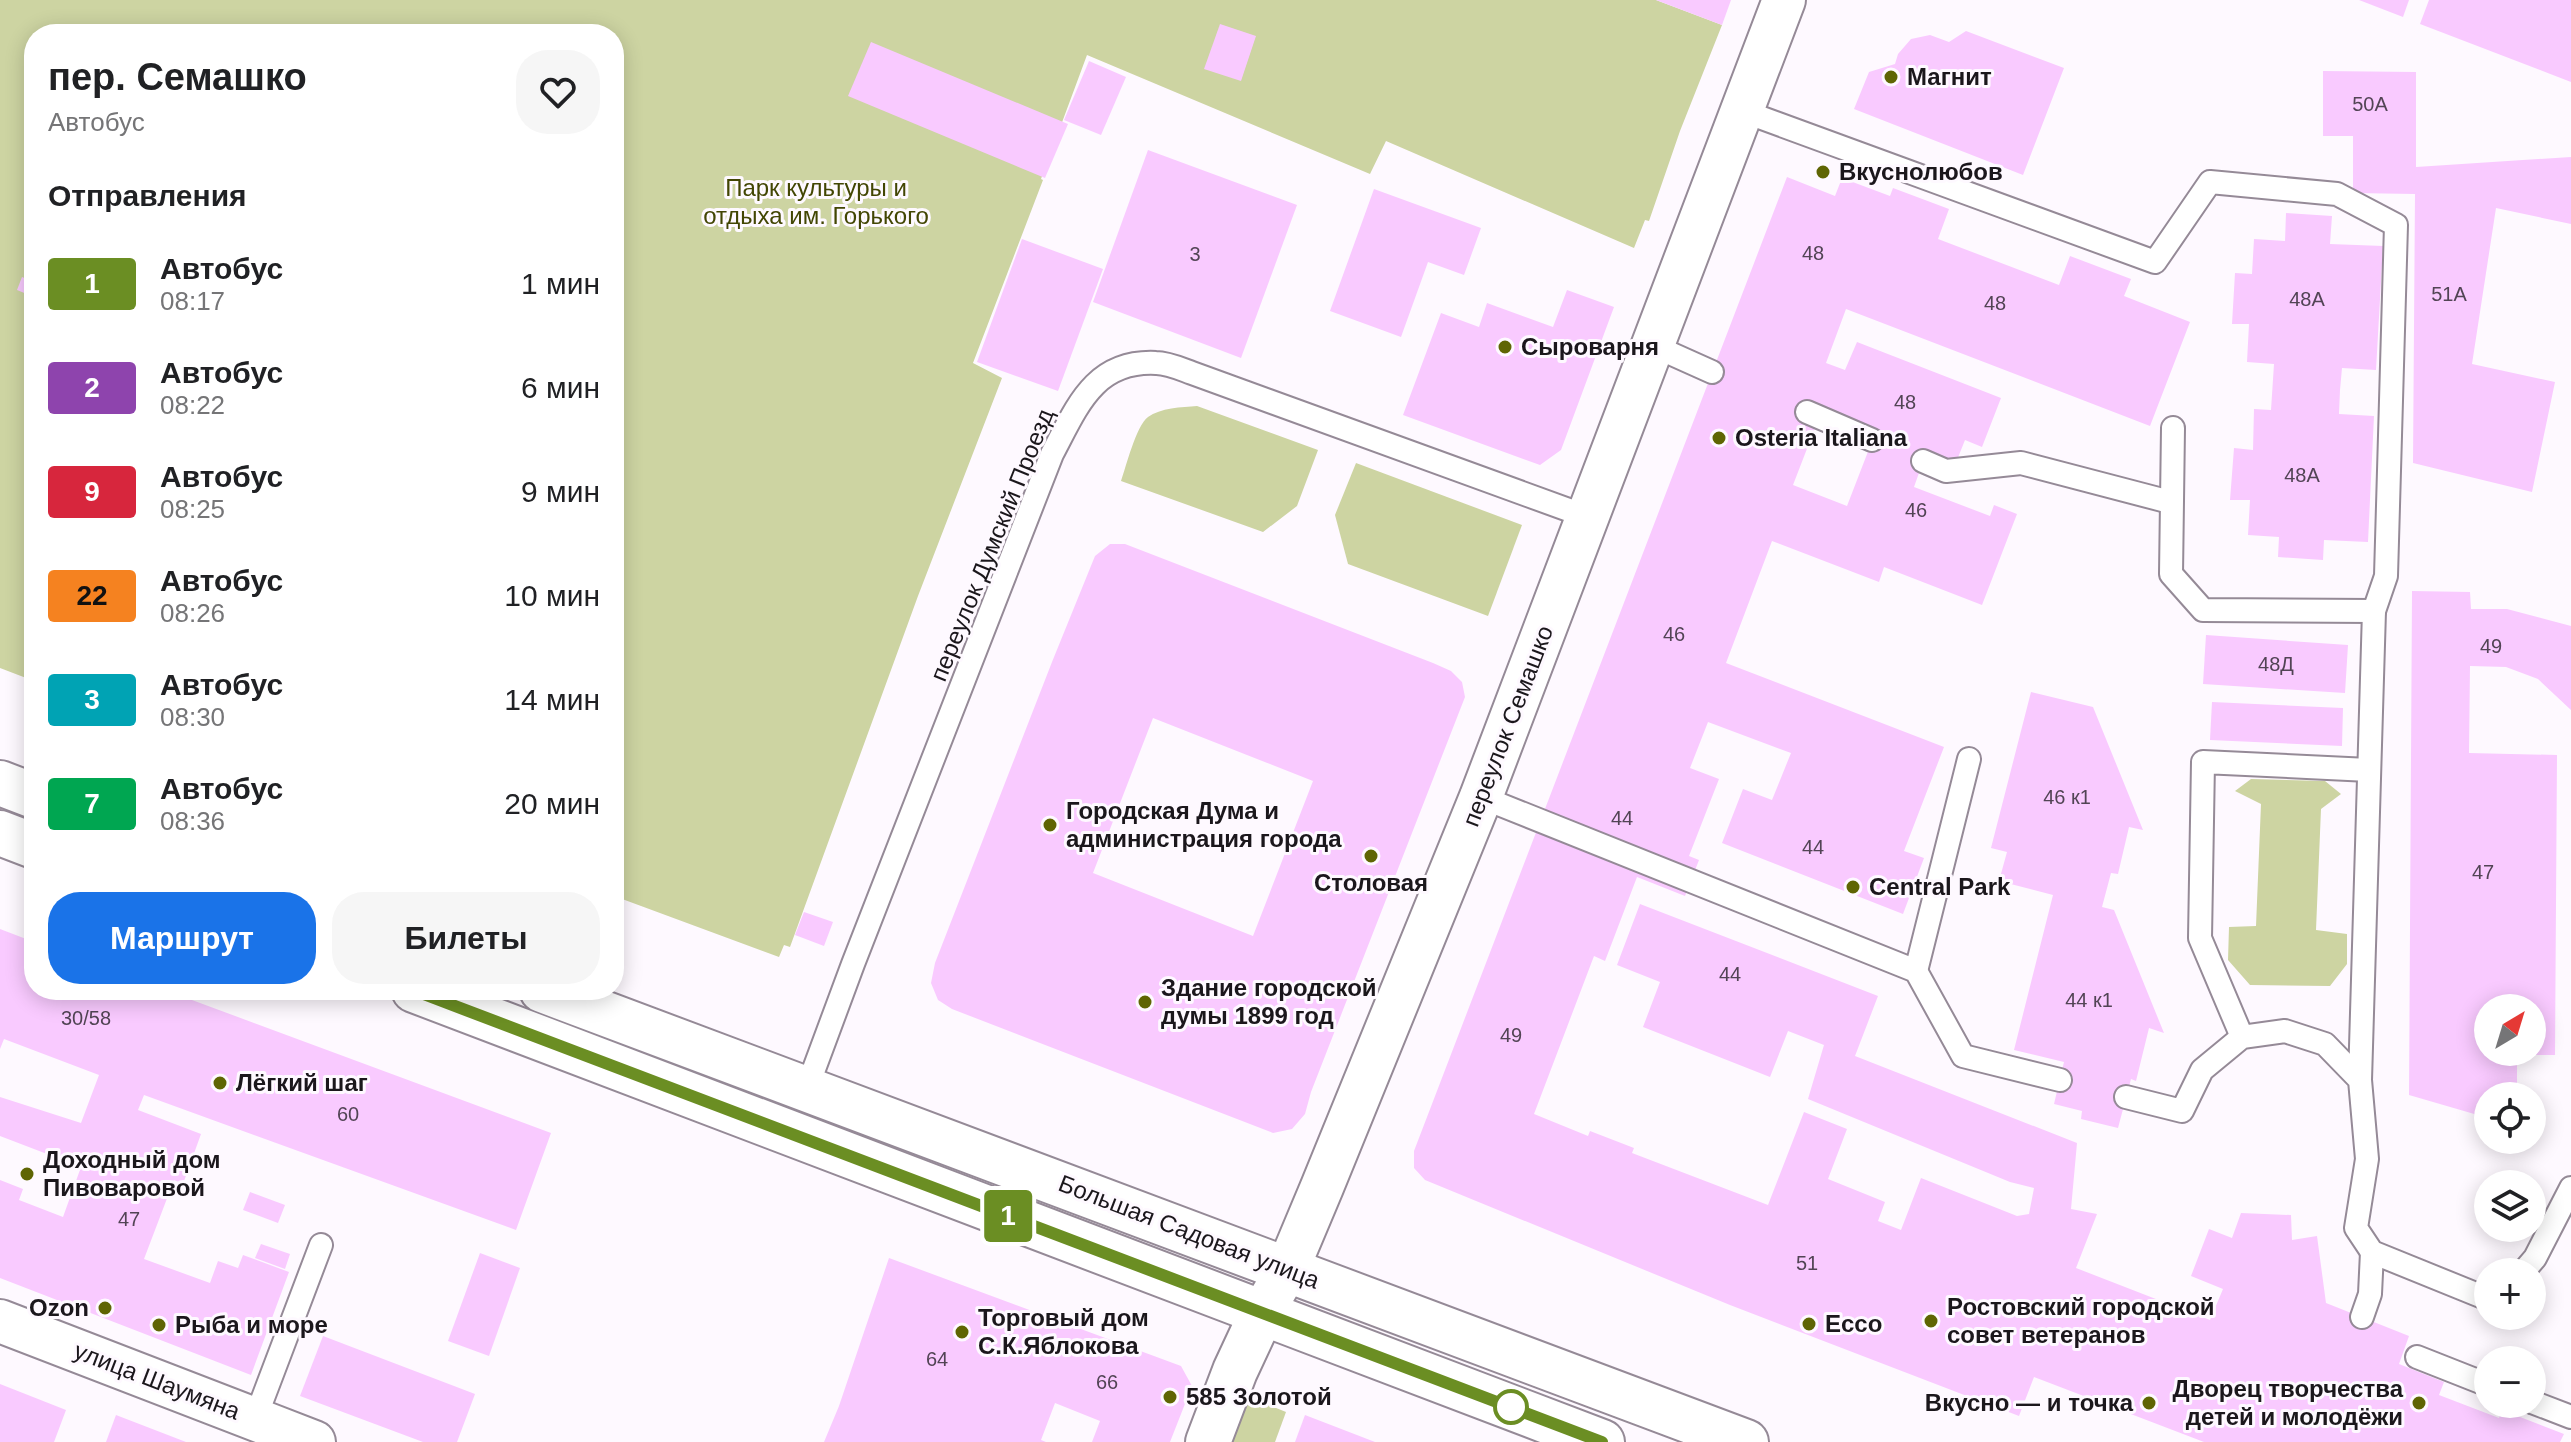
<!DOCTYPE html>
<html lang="ru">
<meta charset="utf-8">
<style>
:root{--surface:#fff;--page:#f6f6f6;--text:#202124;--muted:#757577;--accent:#1a73e8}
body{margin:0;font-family:Arial,sans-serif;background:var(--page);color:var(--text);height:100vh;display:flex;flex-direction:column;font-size:30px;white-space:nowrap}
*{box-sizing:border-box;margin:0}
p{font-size:26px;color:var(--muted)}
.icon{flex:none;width:44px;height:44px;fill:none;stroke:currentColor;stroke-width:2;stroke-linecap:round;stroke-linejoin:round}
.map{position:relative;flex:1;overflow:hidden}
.panel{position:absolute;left:24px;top:24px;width:600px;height:976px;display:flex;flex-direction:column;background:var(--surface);border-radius:32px;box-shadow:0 4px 20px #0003}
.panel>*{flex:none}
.badge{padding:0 16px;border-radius:6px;font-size:28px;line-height:52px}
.needle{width:52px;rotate:38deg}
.fabs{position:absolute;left:2474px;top:994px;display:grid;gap:16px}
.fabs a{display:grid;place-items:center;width:72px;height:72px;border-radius:50%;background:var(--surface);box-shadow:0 4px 20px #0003;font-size:40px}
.map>.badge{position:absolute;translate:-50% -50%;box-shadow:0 0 0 4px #fff}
h2{padding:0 24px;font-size:30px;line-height:72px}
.round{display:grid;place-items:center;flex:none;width:84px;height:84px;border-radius:32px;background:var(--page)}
.overview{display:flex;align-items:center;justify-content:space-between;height:136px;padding:0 24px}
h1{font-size:38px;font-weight:600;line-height:60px}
.primary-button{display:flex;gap:16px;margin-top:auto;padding:16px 24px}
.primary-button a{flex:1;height:92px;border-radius:32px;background:var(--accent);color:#fff;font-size:32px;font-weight:600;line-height:92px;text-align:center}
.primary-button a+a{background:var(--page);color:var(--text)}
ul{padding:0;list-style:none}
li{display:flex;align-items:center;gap:24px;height:104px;padding:0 24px}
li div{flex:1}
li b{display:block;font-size:30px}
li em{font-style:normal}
li .badge{min-width:88px;font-weight:700;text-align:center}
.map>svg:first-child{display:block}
.green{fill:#cdd4a2}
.building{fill:#f9caff;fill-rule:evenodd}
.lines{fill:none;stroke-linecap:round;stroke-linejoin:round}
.lane-casing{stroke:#958a97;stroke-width:26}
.street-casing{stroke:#958a97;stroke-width:46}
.secondary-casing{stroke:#958a97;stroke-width:48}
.lane{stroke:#fff;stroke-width:22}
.street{stroke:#fff;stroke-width:42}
.secondary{stroke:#fff;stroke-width:44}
.line-casing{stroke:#fff;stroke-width:18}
.line{stroke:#6b8e23;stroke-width:12}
.poi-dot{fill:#5f6503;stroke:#fef9ff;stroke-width:3}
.stop-dot{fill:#fff;stroke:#6b8e23;stroke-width:4}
.labels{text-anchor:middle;stroke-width:6;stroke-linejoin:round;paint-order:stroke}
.number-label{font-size:20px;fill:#524455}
.poi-label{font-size:24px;font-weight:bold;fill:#1b171c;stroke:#fef9ff;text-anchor:start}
.park-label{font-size:24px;fill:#424603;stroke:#fef9ff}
.street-label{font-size:24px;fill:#1b171c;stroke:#fef9ff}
</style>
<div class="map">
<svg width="2571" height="1442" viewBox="0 0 2571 1442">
<rect width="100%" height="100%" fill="#fef9ff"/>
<g class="green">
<path d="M0 0H1656L1722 25 1680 131 1649 221 1645 220 1634 248 1386 141 1370 174 1087 55 1041 179 1043 180 973 363 1002 378 918 596 790 947 784 945 779 957 614 896V34H34V681L0 668Z"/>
<path d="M1197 406 1318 450 1297 506 1263 532 1121 481C1126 467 1136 426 1148 417 1160 408 1182 407 1197 406Z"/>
<path d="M1356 463 1522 525 1488 616 1348 564 1335 515Z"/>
<path d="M2251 779 2325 781 2341 794 2321 809 2316 930 2347 934V964L2330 986 2250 985 2228 960 2229 927 2256 926 2261 804 2235 791Z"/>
<path d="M1246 1396 1286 1412 1275 1442H1228Z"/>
</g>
<g class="building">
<path d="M1656 0H1731L1722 25Z"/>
<path d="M2359 0H2409L2403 17Z"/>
<path d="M2429 0H2571V82L2420 24Z"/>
<path d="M1220 24 1256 36 1241 81 1204 69Z"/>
<path d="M1966 31 2064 68 2023 175 1854 109 1869 72 1895 64 1898 54 1911 39 1930 35 1949 42Z"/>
<path d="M871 42 1068 124 1045 178 848 96Z"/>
<path d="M1089 61 1126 77 1101 135 1064 120Z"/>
<path d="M2323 71 2416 72V167L2571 157V224L2496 208 2472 364 2555 382 2532 492 2413 463 2415 194 2353 193V136H2323Z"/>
<path d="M1148 150 1297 205 1241 358 1093 302Z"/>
<path d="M1787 177 1835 196 1842 178 1890 196 1893 188 1949 209 1938 239 2059 285 2070 256 2131 279 2124 296 2190 322 2150 426 1846 309 1826 363 1845 370 1857 342 2001 398 1982 447 1965 440 1955 465 1926 453 1914 487 1990 516 1994 505 2017 514 1982 605 1884 567 1879 582 1772 541 1726 663 1944 747 1904 851 1924 858 1903 914 1722 843 1743 789 1772 800 1791 753 1708 722 1690 768 1719 779 1689 856 1699 860 1685 896 1637 877 1605 961 1594 956 1534 1114 1588 1136 1590 1131 1634 1148 1632 1153 1768 1205 1804 1112 1847 1129 1828 1179 1885 1202 1878 1221 1901 1230 1921 1178 2017 1216 2029 1214 2034 1188 2010 1182 1808 1099 1824 1045 1788 1031 1770 1077 1643 1027 1660 982 1617 965 1640 904 1878 996 1855 1056 2077 1143 2071 1209 2097 1214 2076 1268 2210 1320 2223 1289 2191 1276 2209 1229 2232 1238 2241 1213 2291 1215 2292 1240 2317 1236 2326 1303 2409 1336 2399 1364 2444 1382 2439 1395 2499 1418 2502 1410 2564 1434 2560 1442H2204L2034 1377 2019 1416 1730 1305 1425 1180 1414 1168V1151ZM1809 407 1869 449 1847 506 1793 485 1815 428 1802 424Z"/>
<path d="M1374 189 1481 228 1464 275 1428 262 1401 337 1330 311Z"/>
<path d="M2286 213 2332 216 2330 244 2383 246 2376 370 2342 368 2340 390 2339 414 2374 416 2368 542 2324 540 2323 560 2278 557 2279 537 2248 535 2250 500H2230L2234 448 2253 450 2254 409 2271 410 2274 364 2247 362 2249 324H2232L2235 273 2252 274 2254 239 2285 241Z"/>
<path d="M1022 239 1103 269 1058 391 977 362Z"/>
<path d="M22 277 34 282V297L17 290Z"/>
<path d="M1567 290 1614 307 1561 450 1540 465 1403 415 1441 313 1479 327 1487 303 1553 327Z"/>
<path d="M1110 544H1125L1433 663 1451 671 1462 682 1465 697 1311 1092 1305 1114 1292 1129 1273 1133 952 1009 938 1000 931 983 935 963 1052 662 1095 556ZM1153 718 1313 781 1253 936 1093 873Z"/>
<path d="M2412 591 2470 592 2471 609H2507L2571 626V710L2538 679 2506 667 2470 666 2469 753 2557 755 2555 1055H2532V1008H2488V1052H2517V1096H2488V1118L2409 1095Z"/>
<path d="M2206 635 2348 645 2345 693 2203 684Z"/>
<path d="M2031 692 2093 707 2143 830 2129 827 2118 874 2111 873 2102 907 2114 910 2164 1033 2149 1028 2136 1081 2131 1079 2118 1128 2081 1119 2082 1111 2054 1104 2064 1062 2014 1050 2053 895 1999 881 2007 852 1991 848Z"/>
<path d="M2212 702 2343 708 2342 746 2210 740Z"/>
<path d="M804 912 833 922 824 946 795 935Z"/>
<path d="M0 929 34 942V990H165L551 1133 516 1230 144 1095 138 1110 201 1134 183 1184 174 1180 144 1259 210 1283 218 1261 238 1268 243 1255 289 1272 251 1375 0 1278V1180L23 1189 19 1200 63 1217 81 1167 0 1136V1097L81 1123 99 1075 4 1039 0 1049Z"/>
<path d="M250 1192 285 1205 278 1223 243 1210Z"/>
<path d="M261 1244 290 1254 285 1269 255 1258Z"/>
<path d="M480 1253 520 1268 489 1356 448 1341Z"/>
<path d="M889 1258 1181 1366 1192 1386 1170 1442H1092L1100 1421 1055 1403 1041 1440 1046 1442H824L839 1406Z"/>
<path d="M323 1336 475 1394 457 1442H423L300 1396Z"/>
<path d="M0 1384 66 1410 54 1442H0Z"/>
<path d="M116 1415 186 1442H106Z"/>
<path d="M1305 1415 1375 1442H1295Z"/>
</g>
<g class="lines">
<g class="lane-casing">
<g id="lane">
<path d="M1740 110 2155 262 2210 182 2337 194 2396 225 2386 576 2374 611 2203 610 2171 574 2173 428"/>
<path d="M1654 346 1712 372"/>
<path d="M1807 412 1872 440"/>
<path d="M1923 461 1946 471 2021 463 2170 502"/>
<path d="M1481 797 1916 971 1963 1056 2060 1080"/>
<path d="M1916 971 1969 759"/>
<path d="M2242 1037 2200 938 2203 762 2369 770"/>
<path d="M2360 1080 2374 611"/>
<path d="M807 1088 853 964 1052 454C1077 407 1094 360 1156 363 1168 363 1181 369 1192 373L1588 517"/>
<path d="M2126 1097 2182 1111 2202 1070 2242 1037 2285 1031 2325 1044 2360 1080 2367 1159 2356 1228 2372 1252 2488 1299"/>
<path d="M2523 1272 2535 1258 2571 1188"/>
<path d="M2362 1317 2370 1294 2372 1252"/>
<path d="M2417 1357 2488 1385"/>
<path d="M2532 1402 2571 1417"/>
<path d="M255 1419 321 1245"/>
</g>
</g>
<g class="street-casing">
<g id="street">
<path d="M1262 1313 1288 1268 1322 1187 1481 797 1784 0"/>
<path d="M0 1321 314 1442"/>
</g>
</g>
<g class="secondary-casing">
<g id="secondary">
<path d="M0 783 34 796"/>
<path d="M0 833 34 846"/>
<path d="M414 990 1602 1442"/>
<path d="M542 990 1746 1442"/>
<path d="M1208 1442 1235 1371 1262 1313"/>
</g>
</g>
<use href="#lane" class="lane"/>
<use href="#street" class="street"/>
<use href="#secondary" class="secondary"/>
</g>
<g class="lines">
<g class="line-casing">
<path id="line" d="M413 990 1602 1442"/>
</g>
<use href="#line" class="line"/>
</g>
<g class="poi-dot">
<circle cx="1891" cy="77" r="8"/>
<circle cx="1823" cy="172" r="8"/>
<circle cx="1505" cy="347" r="8"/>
<circle cx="1719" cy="438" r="8"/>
<circle cx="1050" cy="825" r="8"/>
<circle cx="1371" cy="856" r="8"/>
<circle cx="1853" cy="887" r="8"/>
<circle cx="1145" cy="1002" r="8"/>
<circle cx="220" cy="1083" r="8"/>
<circle cx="27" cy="1174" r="8"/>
<circle cx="105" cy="1308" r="8"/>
<circle cx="1931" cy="1321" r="8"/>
<circle cx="1809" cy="1324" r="8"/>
<circle cx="159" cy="1325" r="8"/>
<circle cx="962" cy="1332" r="8"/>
<circle cx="1170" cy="1397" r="8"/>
<circle cx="2149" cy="1403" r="8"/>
<circle cx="2419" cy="1403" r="8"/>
</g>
<circle class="stop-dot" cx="1511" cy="1407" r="16"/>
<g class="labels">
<g class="number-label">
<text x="2370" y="111">50А</text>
<text x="1813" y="260">48</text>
<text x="1195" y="261">3</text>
<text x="2449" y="301">51А</text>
<text x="2307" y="306">48А</text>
<text x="1995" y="310">48</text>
<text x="1905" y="409">48</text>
<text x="2302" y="482">48А</text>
<text x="1916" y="517">46</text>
<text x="1674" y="641">46</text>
<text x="2491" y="653">49</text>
<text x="2276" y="671">48Д</text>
<text x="2067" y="804">46 к1</text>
<text x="1622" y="825">44</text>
<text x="1813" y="854">44</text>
<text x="2483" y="879">47</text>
<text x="1730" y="981">44</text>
<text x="2089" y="1007">44 к1</text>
<text x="86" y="1025">30/58</text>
<text x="1511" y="1042">49</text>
<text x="348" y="1121">60</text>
<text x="129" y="1226">47</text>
<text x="1807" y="1270">51</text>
<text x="937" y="1366">64</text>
<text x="1107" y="1389">66</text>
</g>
<g class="poi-label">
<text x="1907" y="85">Магнит</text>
<text x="1839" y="180">Вкуснолюбов</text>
<text x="1521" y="355">Cыроварня</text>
<text x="1735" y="446">Osteria Italiana</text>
<text x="1066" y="819">Городская Дума и<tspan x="1066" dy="28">администрация города</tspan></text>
<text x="1371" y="891" text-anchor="middle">Столовая</text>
<text x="1869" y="895">Central Park</text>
<text x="1161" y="996">Здание городской<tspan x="1161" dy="28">думы 1899 год</tspan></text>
<text x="236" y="1091">Лёгкий шаг</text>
<text x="43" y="1168">Доходный дом<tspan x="43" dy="28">Пивоваровой</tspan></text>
<text x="1947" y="1315">Ростовский городской<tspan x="1947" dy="28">совет ветеранов</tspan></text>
<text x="89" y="1316" text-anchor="end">Ozon</text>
<text x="978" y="1326">Торговый дом<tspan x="978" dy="28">С.К.Яблокова</tspan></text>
<text x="1825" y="1332">Ecco</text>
<text x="175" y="1333">Рыба и море</text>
<text x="2403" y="1397" text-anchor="end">Дворец творчества<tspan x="2403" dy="28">детей и молодёжи</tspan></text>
<text x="1186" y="1405">585 Золотой</text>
<text x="2133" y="1411" text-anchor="end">Вкусно — и точка</text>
</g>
<g class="park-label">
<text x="816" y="196">Парк культуры и<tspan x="816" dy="28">отдыха им. Горького</tspan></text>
</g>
<g class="street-label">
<text transform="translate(992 545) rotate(-68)" y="8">переулок Думский Проезд</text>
<text transform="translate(1508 726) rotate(-69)" y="8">переулок Семашко</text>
<text transform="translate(1189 1232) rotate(21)" y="8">Большая Садовая улица</text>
<text transform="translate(157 1381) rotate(21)" y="8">улица Шаумяна</text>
</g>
</g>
</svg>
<div class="fabs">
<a><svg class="needle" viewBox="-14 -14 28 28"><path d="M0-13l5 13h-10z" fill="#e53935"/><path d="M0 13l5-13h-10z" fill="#757577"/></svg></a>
<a><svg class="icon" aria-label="locate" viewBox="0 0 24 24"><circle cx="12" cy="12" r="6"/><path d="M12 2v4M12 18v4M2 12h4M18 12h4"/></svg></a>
<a><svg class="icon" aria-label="layers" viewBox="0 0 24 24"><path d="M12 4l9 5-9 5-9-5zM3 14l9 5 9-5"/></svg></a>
<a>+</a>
<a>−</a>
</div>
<b class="badge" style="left:1008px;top:1216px;background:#6b8e23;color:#fff">1</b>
<section class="panel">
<div class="overview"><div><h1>пер. Семашко</h1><p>Автобус</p></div><a class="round"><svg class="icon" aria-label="heart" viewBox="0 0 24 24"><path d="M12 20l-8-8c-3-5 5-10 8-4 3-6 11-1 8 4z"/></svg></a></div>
<h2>Отправления</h2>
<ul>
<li><span class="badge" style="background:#6b8e23;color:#fff">1</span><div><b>Автобус</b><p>08:17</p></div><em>1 мин</em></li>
<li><span class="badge" style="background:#8e44ad;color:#fff">2</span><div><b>Автобус</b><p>08:22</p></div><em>6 мин</em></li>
<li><span class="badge" style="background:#d7263d;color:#fff">9</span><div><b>Автобус</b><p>08:25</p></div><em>9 мин</em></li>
<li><span class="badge" style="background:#f58220;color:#111">22</span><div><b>Автобус</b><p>08:26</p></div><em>10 мин</em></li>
<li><span class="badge" style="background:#00a3b4;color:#fff">3</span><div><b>Автобус</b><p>08:30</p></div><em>14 мин</em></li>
<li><span class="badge" style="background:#00a651;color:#fff">7</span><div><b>Автобус</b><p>08:36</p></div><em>20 мин</em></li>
</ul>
<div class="primary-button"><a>Маршрут</a><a>Билеты</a></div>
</section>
</div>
